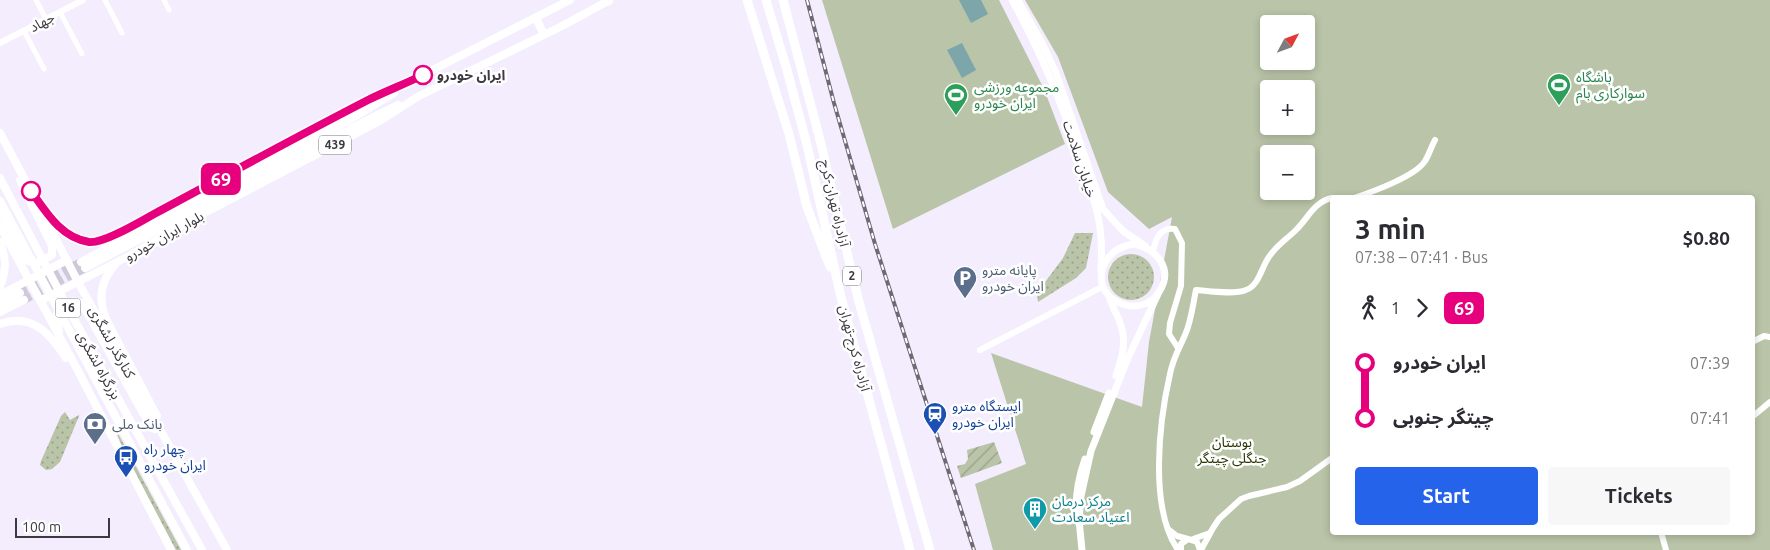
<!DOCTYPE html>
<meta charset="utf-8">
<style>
:root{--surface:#fff;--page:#f7f7f7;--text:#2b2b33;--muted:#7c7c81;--accent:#2563eb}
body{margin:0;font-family:Ubuntu,"Noto Sans Arabic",sans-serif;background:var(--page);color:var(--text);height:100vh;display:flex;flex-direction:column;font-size:19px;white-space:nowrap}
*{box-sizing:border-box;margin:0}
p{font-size:16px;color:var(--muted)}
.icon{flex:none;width:28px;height:28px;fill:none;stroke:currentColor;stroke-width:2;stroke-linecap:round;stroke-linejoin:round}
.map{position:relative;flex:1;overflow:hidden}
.side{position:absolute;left:1330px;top:195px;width:425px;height:340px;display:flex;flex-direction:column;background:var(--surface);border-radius:5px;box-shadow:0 2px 8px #0003}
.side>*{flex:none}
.badge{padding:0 10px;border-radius:8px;font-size:18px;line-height:32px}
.needle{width:32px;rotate:49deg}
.tools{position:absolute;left:1260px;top:15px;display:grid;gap:10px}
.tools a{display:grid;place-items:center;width:55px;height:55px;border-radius:5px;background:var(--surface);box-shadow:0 2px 8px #0003;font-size:25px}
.scale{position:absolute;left:15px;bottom:12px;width:95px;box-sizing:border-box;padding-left:5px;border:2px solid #3c3941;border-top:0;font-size:14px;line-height:18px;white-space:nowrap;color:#3c3941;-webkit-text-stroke:4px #fff;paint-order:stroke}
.map>.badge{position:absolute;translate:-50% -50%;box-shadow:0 0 0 2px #fff}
.legs{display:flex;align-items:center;gap:8px;height:55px;padding:0 25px;font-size:16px}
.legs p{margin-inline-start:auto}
.head{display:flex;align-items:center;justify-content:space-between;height:85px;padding:0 25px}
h1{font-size:28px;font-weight:700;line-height:38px}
.button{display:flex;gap:10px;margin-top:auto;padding:10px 25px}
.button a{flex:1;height:58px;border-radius:5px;background:var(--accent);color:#fff;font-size:20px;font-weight:700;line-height:58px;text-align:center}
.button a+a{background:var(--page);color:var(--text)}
ul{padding:0 25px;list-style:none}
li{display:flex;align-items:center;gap:18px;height:55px;font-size:19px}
li i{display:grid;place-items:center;width:8px;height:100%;margin:0 6px;background:currentColor}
li i::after{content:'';width:12px;height:12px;margin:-6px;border:4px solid;border-radius:50%;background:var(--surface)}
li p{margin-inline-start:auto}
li:first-child i{background:linear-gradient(#0000 50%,currentColor 0)}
li:last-child i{background:linear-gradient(currentColor 50%,#0000 0)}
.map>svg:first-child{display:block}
.grass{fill:url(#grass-dots)}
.park{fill:#bac4a8;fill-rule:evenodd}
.garden{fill:url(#garden-furrows)}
.water{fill:#7da6ab}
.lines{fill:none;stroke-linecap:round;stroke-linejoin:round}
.primary-tunnel{stroke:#cec9d8;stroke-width:8;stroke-dasharray:8 4;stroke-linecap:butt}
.minor{stroke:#fff;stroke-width:5}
.tertiary{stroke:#fff;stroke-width:6}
.secondary{stroke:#fff;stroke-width:7}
.primary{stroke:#fff;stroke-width:8}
.trunk{stroke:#fff;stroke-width:8}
.motorway{stroke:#fff;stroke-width:9}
.rail-casing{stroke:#6e6a75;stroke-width:4}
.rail{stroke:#fff;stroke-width:2;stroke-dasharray:5.5;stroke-linecap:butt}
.line-1-casing{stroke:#fff;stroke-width:11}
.line-1{stroke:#e6007e;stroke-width:8}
.stop-1-dot{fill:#fff;stroke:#e6007e;stroke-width:2.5}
.labels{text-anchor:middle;stroke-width:5;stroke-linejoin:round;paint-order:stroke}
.shield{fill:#fff;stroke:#76747a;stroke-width:1}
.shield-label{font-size:12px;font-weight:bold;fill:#3c3941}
.street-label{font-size:14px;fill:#3c3941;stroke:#fff}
.stop-label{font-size:14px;font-weight:bold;fill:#3c3941;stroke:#fff;text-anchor:start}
.leisure-label{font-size:14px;fill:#27864d;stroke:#fff;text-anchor:start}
.service-label{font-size:14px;fill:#4e5e75;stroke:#fff;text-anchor:start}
.transit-label{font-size:14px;fill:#164399;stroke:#fff;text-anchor:start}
.park-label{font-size:14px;fill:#2b3804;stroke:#fff}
.culture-label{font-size:14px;fill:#0d838f;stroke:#fff;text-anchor:start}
</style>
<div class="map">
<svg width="1770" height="550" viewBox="0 0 1770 550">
<defs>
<pattern id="grass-dots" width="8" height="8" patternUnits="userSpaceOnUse" patternTransform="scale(1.25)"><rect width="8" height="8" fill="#bac4a8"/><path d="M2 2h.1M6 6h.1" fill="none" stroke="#98a08a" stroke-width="1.8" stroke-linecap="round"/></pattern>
<pattern id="garden-furrows" width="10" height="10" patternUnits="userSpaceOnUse" patternTransform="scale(1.25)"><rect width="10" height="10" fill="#bac4a8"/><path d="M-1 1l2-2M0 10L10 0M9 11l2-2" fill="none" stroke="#98a08a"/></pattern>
</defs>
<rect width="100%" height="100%" fill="#f3edfe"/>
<g class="grass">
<path d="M1075 233H1093L1086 268 1076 278 1038 302 1037 293 1063 258Z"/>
<circle cx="1131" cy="277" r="23"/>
<path d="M65 412 70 420 79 415V416L60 462 52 469 46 470 40 465 41 461 61 416Z"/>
<path d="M114 426 181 550H176L124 452Z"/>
</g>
<g class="park">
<path d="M822 0H999L1044 89 1065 144 893 229Z"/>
<path d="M1025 0H1770V550H993L975 484 1026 464 991 353 1142 407 1149 342 1172 217 1149 229 1108 192 1058 57ZM1269 24H1306V61H1269ZM1269 89H1306V126H1269ZM1269 154H1306V191H1269ZM1332 198H1752V532H1332Z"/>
</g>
<path class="garden" d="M994 442 1002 463 961 478 957 466 965 464 968 459 967 450Z"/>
<g class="water">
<path d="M959 0H981L988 14 971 23Z"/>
<path d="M962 43 976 70 962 78 947 50Z"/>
</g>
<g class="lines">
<g class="primary-tunnel">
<path d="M20 293 81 262"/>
<path d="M24 300 85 268"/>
</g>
<g class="minor">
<path d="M36 0 46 19"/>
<path d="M105 0 122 33"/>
<path d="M164 0 169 10"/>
<path d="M60 12 82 54"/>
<path d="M24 31 44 69"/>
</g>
<g class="tertiary">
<path d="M0 43 83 0"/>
<path d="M1333 198H1342"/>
<path d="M1354 198C1372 192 1416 176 1425 161 1429 155 1431 147 1435 140"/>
<path d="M1153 251C1156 238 1160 227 1175 229L1182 243 1181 286 1170 323 1169 334 1178 348"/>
<path d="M1752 342 1764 336 1770 337"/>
<path d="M980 350 1102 287"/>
<path d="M1752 417 1770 402"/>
<path d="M1168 529 1177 536 1188 539"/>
<path d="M1661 532 1666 550"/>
<path d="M1193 539 1210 533"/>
<path d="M1178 550C1149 508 1159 422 1170 374 1173 358 1179 349 1185 335 1191 322 1193 304 1196 290 1209 291 1234 295 1246 290 1258 286 1261 270 1267 260 1274 247 1286 240 1296 230 1309 217 1314 202 1332 198"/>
<path d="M1181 550V544L1188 539 1197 542 1200 550"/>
<path d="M1201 550 1213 528 1219 519 1241 499 1249 496 1287 487 1300 481 1332 458"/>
</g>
<g class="secondary">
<path d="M1012 0C1042 54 1065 110 1083 169 1088 185 1095 200 1098 216 1102 234 1102 252 1101 270"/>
<path d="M1018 0 1043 45 1056 73 1103 209 1123 231 1145 246"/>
<path d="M1134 244C1157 249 1174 269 1159 292 1140 323 1085 298 1106 261 1113 250 1122 246 1134 244Z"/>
<path d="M1110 298C1112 307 1116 312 1119 320 1128 340 1122 357 1116 376"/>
<path d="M1094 432 1109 393"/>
<path d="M1076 509C1076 491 1079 476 1085 459"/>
<path d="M1082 550 1079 520 1081 496 1091 451 1128 358 1158 294"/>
</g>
<g class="primary">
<path d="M536 18 544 35"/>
<path d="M0 133 33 195"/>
<path d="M31 191 59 227 67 234 91 242 100 241 148 218 370 99 413 80 570 0"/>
<path d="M41 210 78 282 227 550"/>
<path d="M0 212 28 261 37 263 52 255V246L20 180"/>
<path d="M0 226 76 367 171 550"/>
<path d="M0 242C6 257 7 270 0 286"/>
<path d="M81 262 346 122 394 93"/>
<path d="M115 265C100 281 98 299 106 319L157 416"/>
<path d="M85 268 379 114 398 105"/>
<path d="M0 295 67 260"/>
<path d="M40 301 127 257 191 220 344 140 383 119 419 96 562 26 608 1"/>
<path d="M0 304 20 293"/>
<path d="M0 312 24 300"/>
<path d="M0 324C32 312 50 334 66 358"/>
<path d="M59 331 56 317 59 308 72 301 80 303 88 314 143 413 155 429"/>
</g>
<g class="trunk">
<path d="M0 178 69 310 202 550"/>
<path d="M0 201 187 550"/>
</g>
<g class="motorway">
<path d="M747 0 789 134 807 207 830 267"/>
<path d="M766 0 787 70 807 145 841 297 910 550"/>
<path d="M783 0 819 136 859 302 930 550"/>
<path d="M608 1 609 0"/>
</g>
<g class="rail-casing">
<path id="rail" d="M807 0 834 103 875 244 974 550"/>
</g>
<use href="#rail" class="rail"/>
</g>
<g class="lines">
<g class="line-1-casing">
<path id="line-1" d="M31 191C46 212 61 238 89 242 103 244 140 222 154 214 225 176 296 137 368 100 386 91 405 84 423 75"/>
</g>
<use href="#line-1" class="line-1"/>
</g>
<defs>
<g id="stadium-pin" transform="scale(1.25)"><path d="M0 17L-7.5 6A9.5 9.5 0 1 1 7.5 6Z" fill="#2e9e5b" stroke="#fff"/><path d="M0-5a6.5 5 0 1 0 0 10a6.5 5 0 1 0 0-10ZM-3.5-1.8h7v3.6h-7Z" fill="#fff"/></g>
<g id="parking-pin" transform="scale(1.25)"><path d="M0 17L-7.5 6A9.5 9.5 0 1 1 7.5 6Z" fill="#5c6f8a" stroke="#fff"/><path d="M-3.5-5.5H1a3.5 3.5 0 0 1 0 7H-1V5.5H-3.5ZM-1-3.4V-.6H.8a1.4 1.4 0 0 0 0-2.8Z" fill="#fff"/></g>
<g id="station-pin" transform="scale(1.25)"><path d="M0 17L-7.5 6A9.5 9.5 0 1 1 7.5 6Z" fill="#1a4fb4" stroke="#fff"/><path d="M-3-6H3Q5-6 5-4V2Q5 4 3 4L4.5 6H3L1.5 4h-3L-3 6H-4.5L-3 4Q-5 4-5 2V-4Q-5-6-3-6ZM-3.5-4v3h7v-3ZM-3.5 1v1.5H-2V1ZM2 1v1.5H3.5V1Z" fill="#fff"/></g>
<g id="bank-pin" transform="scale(1.25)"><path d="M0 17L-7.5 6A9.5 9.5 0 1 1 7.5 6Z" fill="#5c6f8a" stroke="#fff"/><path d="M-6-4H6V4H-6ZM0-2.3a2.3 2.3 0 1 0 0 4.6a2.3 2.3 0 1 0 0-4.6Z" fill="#fff"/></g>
<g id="bus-pin" transform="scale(1.25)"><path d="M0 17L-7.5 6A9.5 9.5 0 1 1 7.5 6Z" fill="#1a4fb4" stroke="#fff"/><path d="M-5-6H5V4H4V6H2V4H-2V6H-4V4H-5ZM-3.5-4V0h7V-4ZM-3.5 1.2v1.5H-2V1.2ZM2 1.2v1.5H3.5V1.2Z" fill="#fff"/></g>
<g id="building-pin" transform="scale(1.25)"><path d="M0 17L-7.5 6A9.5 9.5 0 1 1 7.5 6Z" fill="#0f9aa8" stroke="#fff"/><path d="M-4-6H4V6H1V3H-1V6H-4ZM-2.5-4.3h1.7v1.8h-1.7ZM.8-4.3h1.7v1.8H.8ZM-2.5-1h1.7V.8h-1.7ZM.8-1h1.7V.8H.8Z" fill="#fff"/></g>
</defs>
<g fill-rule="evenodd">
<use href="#stadium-pin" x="1559" y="85"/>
<use href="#stadium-pin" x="956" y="95"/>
<use href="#parking-pin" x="965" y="278"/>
<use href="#station-pin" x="935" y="414"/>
<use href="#bank-pin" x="95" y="424"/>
<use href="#bus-pin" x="126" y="457"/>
<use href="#building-pin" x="1035" y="509"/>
</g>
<g class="stop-1-dot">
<circle cx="423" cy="75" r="9"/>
<circle cx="31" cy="191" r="9"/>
</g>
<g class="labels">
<g class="shield">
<rect x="319" y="135.5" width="32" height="19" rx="4"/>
<rect x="843" y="266.5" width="18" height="19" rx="4"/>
<rect x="55.5" y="298.5" width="25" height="19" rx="4"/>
</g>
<g class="shield-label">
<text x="335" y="149">439</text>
<text x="852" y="280">2</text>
<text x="68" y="312">16</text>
</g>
<g class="street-label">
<text transform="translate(42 22) rotate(-28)" y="5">جهاد</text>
<text transform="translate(1080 159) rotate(72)" y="5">خیابان سلامت</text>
<text transform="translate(835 203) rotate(77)" y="5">آزادراه تهران-کرج</text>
<text transform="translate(164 236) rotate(-29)" y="5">بلوار ایران خودرو</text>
<text transform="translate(112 342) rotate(61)" y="5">کنارگذر لشگری</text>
<text transform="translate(855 348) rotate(75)" y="5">آزادراه کرج-تهران</text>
<text transform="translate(99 365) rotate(61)" y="5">بزرگراه لشگری</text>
</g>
<g class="stop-label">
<text x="437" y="80">ایران خودرو</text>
</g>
<g class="leisure-label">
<text x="1576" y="82">باشگاه<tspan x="1576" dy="16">سوارکاری بام</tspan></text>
<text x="974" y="92">مجموعه ورزشی<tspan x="974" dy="16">ایران خودرو</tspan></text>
</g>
<g class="service-label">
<text x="982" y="275">پایانه مترو<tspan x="982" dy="16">ایران خودرو</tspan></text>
<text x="112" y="429">بانک ملی</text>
</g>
<g class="transit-label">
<text x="952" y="411">ایستگاه مترو<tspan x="952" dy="16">ایران خودرو</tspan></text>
<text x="144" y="454">چهار راه<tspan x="144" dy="16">ایران خودرو</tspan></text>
</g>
<g class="park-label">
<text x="1232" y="447">بوستان<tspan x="1232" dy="16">جنگلی چیتگر</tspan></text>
</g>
<g class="culture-label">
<text x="1052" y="506">مرکز درمان<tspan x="1052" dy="16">اعتیاد سعادت</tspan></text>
</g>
</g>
</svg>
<div class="tools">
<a><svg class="needle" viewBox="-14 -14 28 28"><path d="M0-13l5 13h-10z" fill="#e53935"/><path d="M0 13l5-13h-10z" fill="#7c7c81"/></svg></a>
<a>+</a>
<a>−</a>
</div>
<div class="scale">100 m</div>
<b class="badge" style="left:221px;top:179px;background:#e6007e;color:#fff">69</b>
<section class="side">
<div class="head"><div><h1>3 min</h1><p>07:38 – 07:41 · Bus</p></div><b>$0.80</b></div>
<div class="legs"><svg class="icon" aria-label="walk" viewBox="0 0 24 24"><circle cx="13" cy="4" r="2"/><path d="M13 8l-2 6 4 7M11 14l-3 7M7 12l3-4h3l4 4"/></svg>1<svg class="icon" aria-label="forward" viewBox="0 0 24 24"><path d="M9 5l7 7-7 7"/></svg><b class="badge" style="background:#e6007e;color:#fff">69</b></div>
<ul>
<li><i style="color:#e6007e"></i><b>ایران خودرو</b><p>07:39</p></li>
<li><i style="color:#e6007e"></i><b>چیتگر جنوبی</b><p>07:41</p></li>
</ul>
<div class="button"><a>Start</a><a>Tickets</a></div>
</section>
</div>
